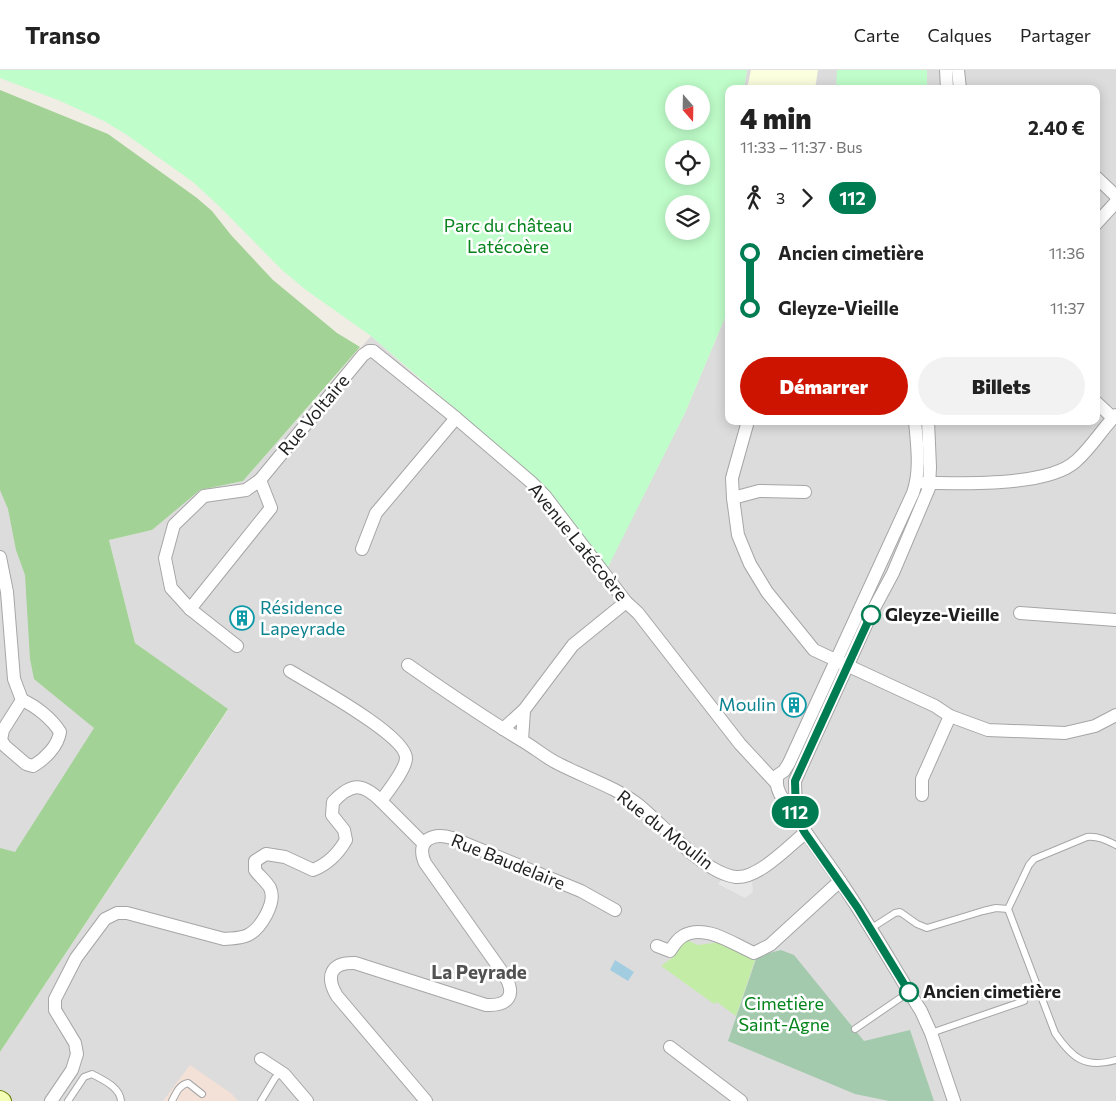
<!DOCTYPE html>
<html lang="fr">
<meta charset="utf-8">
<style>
:root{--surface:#fff;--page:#f2f2f2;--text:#222;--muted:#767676;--line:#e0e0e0;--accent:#cd1400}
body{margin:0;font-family:Commissioner,sans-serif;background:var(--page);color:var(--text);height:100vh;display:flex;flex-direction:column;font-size:19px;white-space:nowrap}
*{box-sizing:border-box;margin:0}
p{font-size:16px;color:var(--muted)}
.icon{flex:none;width:28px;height:28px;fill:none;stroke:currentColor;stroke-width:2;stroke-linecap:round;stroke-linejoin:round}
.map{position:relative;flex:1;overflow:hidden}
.panel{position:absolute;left:725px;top:15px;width:375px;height:340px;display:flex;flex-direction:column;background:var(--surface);border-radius:10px;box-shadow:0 2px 12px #0003}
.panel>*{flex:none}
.badge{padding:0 10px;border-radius:16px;font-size:18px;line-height:32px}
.needle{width:32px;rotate:160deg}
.buttons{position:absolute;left:665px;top:15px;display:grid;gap:10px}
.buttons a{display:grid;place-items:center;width:45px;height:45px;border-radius:50%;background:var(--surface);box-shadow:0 2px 12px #0003;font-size:25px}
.map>.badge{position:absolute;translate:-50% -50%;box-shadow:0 0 0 2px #fff}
.legs{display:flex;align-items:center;gap:8px;height:55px;padding:0 15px;font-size:16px}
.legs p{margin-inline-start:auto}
.summary{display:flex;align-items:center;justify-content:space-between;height:85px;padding:0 15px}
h1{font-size:28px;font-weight:800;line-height:38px}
.primary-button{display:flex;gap:10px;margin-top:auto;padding:10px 15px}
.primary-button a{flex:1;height:58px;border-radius:30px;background:var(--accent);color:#fff;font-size:20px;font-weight:800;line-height:58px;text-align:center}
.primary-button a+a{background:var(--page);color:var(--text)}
ul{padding:0 15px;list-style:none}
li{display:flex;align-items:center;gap:18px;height:55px;font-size:19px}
li i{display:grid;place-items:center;width:8px;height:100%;margin:0 6px;background:currentColor}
li i::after{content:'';width:12px;height:12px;margin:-6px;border:4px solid;border-radius:50%;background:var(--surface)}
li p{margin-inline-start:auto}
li:first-child i{background:linear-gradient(#0000 50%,currentColor 0)}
li:last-child i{background:linear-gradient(currentColor 50%,#0000 0)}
header{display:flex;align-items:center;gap:30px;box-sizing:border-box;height:70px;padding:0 25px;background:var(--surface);border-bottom:1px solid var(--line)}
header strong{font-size:24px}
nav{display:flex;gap:28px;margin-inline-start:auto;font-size:18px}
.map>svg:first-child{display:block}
.residential{fill:#dddcdc}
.education{fill:#fcffde}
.military{fill:#f3e1d7}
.grass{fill:#c3eda7}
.forest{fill:#a2d296}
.cemetery{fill:#a4caad}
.park{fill:#bffdca;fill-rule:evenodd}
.parking{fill:#e7e7e7}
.water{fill:#a2cce0}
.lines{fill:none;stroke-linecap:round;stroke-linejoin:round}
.service-casing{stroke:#a6a6a6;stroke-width:8}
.minor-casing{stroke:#a6a6a6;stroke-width:14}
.secondary-casing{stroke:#627b00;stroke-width:18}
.service{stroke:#fff;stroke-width:6}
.minor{stroke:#fff;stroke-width:12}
.secondary{stroke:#f3fdb5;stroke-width:16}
.line-1-casing{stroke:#fff;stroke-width:11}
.line-1{stroke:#007c52;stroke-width:8}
.stop-1-dot{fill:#fff;stroke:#007c52;stroke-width:2.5}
.labels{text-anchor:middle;stroke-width:5;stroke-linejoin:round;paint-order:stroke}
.park-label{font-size:18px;fill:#05841c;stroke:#fff}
.street-label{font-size:18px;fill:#1f1f1f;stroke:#fff}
.culture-label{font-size:18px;fill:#0d838f;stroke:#fff;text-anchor:start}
.stop-label{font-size:18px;font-weight:bold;fill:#1f1f1f;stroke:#fff;text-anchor:start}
.neighbourhood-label{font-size:19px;font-weight:bold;fill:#525252;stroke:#fff}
</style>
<header>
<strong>Transo</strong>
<nav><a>Carte</a><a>Calques</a><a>Partager</a></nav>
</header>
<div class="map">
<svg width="1116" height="1031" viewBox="0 0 1116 1031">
<rect width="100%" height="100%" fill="#f0ede4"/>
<g class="residential">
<path d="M747 0H1116V1031H0V982L228 640 135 573 109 470 152 460 200 420 243 411 371 266 553 427 608 496 685 343 729 238V351H1096V19H744Z"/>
<path d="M0 415 106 664 0 804Z"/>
</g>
<path class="education" d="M751 0H818L815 19H747Z"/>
<path class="military" d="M190 995 232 1024 238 1031H163Z"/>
<path class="grass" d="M684 869 698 875 720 872 755 890 736 946 717 932 714 934 661 896 672 888Z"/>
<path class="forest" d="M0 20 108 64 197 128 212 141 231 165 273 210 337 263 360 277 243 411 200 420 152 460 109 470 135 573 228 639 0 982V778L15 782 94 658 34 609 30 589 25 505 16 480 8 439 0 420Z"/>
<path class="cemetery" d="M781 880 794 885 864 971 910 960 934 1031H889L855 1024 728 971 757 886Z"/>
<g class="park">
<path d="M0 0H747L744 19H729V238L685 343 608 497 553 427 519 394 371 266 306 220 282 200 219 136 193 112 127 65 104 51 58 30 0 8ZM674 24H701V51H674ZM674 79H701V106H674ZM674 134H701V161H674Z"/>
<path d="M837 0H927V19H836Z"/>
</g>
<path class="parking" d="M722 809 752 810 753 822 745 828 718 814Z"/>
<path class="water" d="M615 890 634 902 628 911 610 900Z"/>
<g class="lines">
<g class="service-casing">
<g id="service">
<path d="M1116 775C1106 770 1098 766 1087 767L1034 789 1029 795 1008 839 1055 963C1072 988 1085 999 1116 990"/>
<path d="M870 859 895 843 900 842 917 854 927 858 983 841 996 838 1008 839"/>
<path d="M855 959 909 922"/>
<path d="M931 963 1024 931"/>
<path d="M68 1031 84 1007 92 1004C103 1010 120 1017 121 1031"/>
<path d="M172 1031C176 1023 179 1015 188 1013L202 1024"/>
<path d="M261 1031 275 1008 281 1002"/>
</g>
</g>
<g class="minor-casing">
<g id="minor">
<path d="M946 0 947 19"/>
<path d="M958 0 960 19"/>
<path d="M1096 107 1116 126"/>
<path d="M1096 154 1116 132"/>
<path d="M1096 332 1113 348"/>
<path d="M748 351 732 408 733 428 738 465 750 494 767 522 814 580 935 636 950 646 988 660 1065 663 1095 656 1116 645"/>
<path d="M915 351C917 375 921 400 913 423L789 693 784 701 778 705C772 721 789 736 797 748 810 770 826 790 840 811 869 853 894 898 921 941L931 963 954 1031"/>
<path d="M924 413C962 413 1048 417 1076 391 1091 378 1102 359 1116 345"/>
<path d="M733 428 759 421 805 422"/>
<path d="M362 479 376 443 456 348"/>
<path d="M0 487 7 522 14 609 22 630"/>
<path d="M190 539 271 438 260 410"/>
<path d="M1020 543 1116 550"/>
<path d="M237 576 190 539 171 518 165 488 174 455 204 426 246 420 260 410 363 285 369 281H373L456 348 531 412 545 426 626 532 638 543 740 674 777 714"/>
<path d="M408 595C445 621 482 646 521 670 534 677 546 688 559 694 586 708 616 717 640 736 665 757 704 803 736 807 758 809 789 776 805 763"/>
<path d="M22 630C36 636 52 649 60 662 58 676 45 689 33 696L26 694 5 676 1 670 3 660Z"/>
<path d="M503 659 524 640 573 575 626 532"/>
<path d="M522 670 524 640"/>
<path d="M922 725V709L950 646"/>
<path d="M381 731 423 773"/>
<path d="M796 747 795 711 871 544 893 503 929 418 930 397 928 351"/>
<path d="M657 876 670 881C673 876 678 869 683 866 705 853 733 874 754 883L770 875 840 811"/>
<path d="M670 977 741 1031"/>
<path d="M261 989 284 1004 307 1031"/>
<path d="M51 1031 72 1000 77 984 75 973 55 940V929L76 888 105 849 117 843H127L224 869C232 868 240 869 248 865 260 859 277 833 270 818 267 812 259 806 255 800V791L266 784 285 787 313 800C328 794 338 784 346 770L344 760 332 745 333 732C351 713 362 712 381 731 388 721 406 699 406 688 406 665 311 614 290 601"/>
<path d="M426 1031 337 926C325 906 331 892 355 893L486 935C509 936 516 925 505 906L425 793C415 770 433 762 452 768L581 821 615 840"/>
</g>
</g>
<g class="secondary-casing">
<path id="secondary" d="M0 1029 3 1031"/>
</g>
<use href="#service" class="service"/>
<use href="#minor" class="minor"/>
<use href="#secondary" class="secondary"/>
</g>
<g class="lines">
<g class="line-1-casing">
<path id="line-1" d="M871 545 795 711 796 747 805 763 857 837 909 922"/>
</g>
<use href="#line-1" class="line-1"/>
</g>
<defs>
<g id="building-ring" transform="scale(1.25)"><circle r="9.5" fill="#fff" stroke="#0f9aa8" stroke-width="1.5"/><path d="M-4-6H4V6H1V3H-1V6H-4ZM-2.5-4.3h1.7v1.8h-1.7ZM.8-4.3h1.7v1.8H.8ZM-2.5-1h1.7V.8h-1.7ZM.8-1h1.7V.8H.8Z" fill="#0f9aa8"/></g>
</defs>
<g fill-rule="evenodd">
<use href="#building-ring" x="242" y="548"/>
<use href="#building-ring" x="794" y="635"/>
</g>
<g class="stop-1-dot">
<circle cx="871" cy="545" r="9"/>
<circle cx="909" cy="922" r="9"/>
</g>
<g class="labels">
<g class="park-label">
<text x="508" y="162">Parc du château<tspan x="508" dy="21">Latécoère</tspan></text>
<text x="784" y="940">Cimetière<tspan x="784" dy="21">Saint-Agne</tspan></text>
</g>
<g class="street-label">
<text transform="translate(314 345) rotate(-50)" y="6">Rue Voltaire</text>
<text transform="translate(578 472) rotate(51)" y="6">Avenue Latécoère</text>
<text transform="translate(665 760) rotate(38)" y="6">Rue du Moulin</text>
<text transform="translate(508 792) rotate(22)" y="6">Rue Baudelaire</text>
</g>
<g class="culture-label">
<text x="260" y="544">Résidence<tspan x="260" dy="21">Lapeyrade</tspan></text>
<text x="776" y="641" text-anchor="end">Moulin</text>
</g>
<g class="stop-label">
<text x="885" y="551">Gleyze-Vieille</text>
<text x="923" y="928">Ancien cimetière</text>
</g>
<g class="neighbourhood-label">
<text x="479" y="909">La Peyrade</text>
</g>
</g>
</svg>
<div class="buttons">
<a><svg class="needle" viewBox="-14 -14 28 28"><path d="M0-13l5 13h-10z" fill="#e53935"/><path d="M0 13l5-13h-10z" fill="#767676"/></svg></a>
<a><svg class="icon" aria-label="locate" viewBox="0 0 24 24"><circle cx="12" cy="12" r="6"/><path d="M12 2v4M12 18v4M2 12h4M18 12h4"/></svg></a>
<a><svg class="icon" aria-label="layers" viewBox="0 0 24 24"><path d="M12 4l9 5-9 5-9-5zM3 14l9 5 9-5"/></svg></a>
</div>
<b class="badge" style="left:795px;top:742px;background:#007c52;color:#fff">112</b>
<section class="panel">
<div class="summary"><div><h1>4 min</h1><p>11:33 – 11:37 · Bus</p></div><b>2.40 €</b></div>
<div class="legs"><svg class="icon" aria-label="walk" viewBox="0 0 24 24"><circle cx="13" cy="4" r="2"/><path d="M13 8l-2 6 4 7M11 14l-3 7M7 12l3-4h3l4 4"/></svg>3<svg class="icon" aria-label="forward" viewBox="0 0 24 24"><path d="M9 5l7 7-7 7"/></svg><b class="badge" style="background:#007c52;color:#fff">112</b></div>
<ul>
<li><i style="color:#007c52"></i><b>Ancien cimetière</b><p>11:36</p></li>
<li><i style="color:#007c52"></i><b>Gleyze-Vieille</b><p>11:37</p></li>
</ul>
<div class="primary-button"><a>Démarrer</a><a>Billets</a></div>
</section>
</div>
